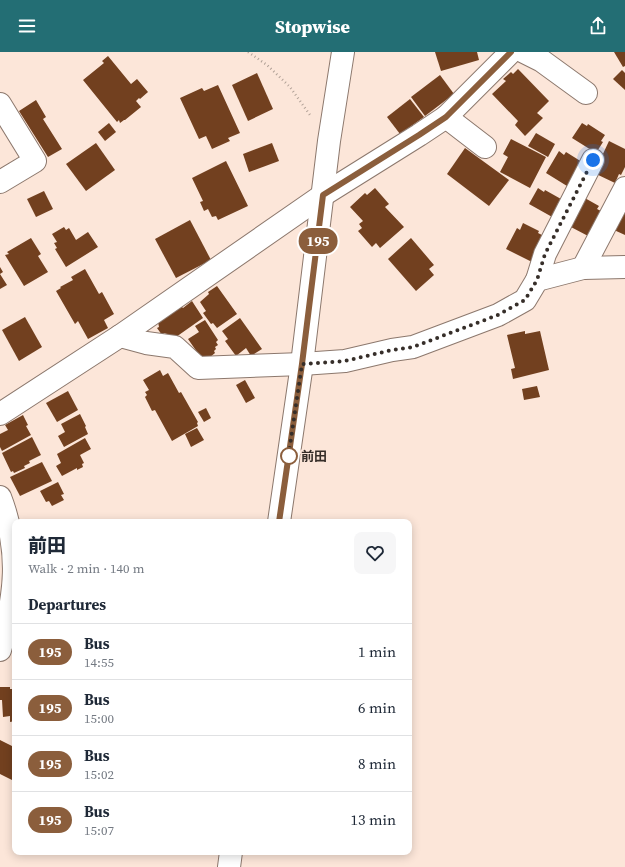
<!DOCTYPE html>
<meta charset="utf-8">
<style>
:root{--surface:#fff;--page:#f6f6f7;--text:#1f2937;--muted:#747a83;--line:#e0e1e3;--accent:#236e74}
body{margin:0;font-family:"Source Serif 4","Noto Sans JP",serif;background:var(--page);color:var(--text);height:100vh;display:flex;flex-direction:column;font-size:15px;white-space:nowrap}
*{box-sizing:border-box;margin:0}
p{font-size:13px;color:var(--muted)}
.icon{flex:none;width:22px;height:22px;fill:none;stroke:currentColor;stroke-width:2;stroke-linecap:round;stroke-linejoin:round}
.map{position:relative;flex:1;overflow:hidden}
.sheet{position:absolute;left:12px;top:467px;width:400px;height:336px;display:flex;flex-direction:column;background:var(--surface);border-radius:8px;box-shadow:0 2px 10px #0003}
.sheet>*{flex:none}
.badge{padding:0 8px;border-radius:13px;font-size:14px;line-height:26px}
.you{position:absolute;width:20px;height:20px;margin:-10px;border:3px solid #fff;border-radius:50%;background:#1a73e8;box-shadow:0 0 0 6px #1a73e833}
.map>.badge{position:absolute;translate:-50% -50%;box-shadow:0 0 0 2px #fff}
h2{padding:0 16px;font-size:15px;line-height:36px}
.round{display:grid;place-items:center;flex:none;width:42px;height:42px;border-radius:8px;background:var(--page)}
.summary{display:flex;align-items:center;justify-content:space-between;height:68px;padding:0 16px}
h1{font-size:19px;font-weight:800;line-height:30px}
ul{padding:0;list-style:none}
li{display:flex;align-items:center;gap:12px;height:56px;padding:0 16px;border-top:1px solid var(--line)}
li div{flex:1}
li b{display:block;font-size:15px}
li em{font-style:normal}
li .badge{min-width:44px;font-weight:700;text-align:center}
header{display:flex;justify-content:space-between;align-items:center;height:52px;padding:0 16px;background:var(--accent);color:#fff;font-size:18px;font-weight:800}
.map>svg:first-child{display:block}
.building{fill:#72401f}
.lines{fill:none;stroke-linecap:round;stroke-linejoin:round}
.minor-casing{stroke:#8c786d;stroke-width:24}
.path{stroke:#b0a096;stroke-width:2.5;stroke-dasharray:1 3;stroke-linecap:butt}
.minor{stroke:#fff;stroke-width:22}
.line-casing{stroke:#fff;stroke-width:9}
.line{stroke:#8b5e3c;stroke-width:6}
.walk{stroke:#362e29;stroke-width:4;stroke-dasharray:0 7.2}
.stop-dot{fill:#fff;stroke:#8b5e3c;stroke-width:2}
.labels{text-anchor:middle;stroke-width:4;stroke-linejoin:round;paint-order:stroke}
.stop-label{font-size:13px;font-weight:bold;fill:#362e29;stroke:#fce6d9;text-anchor:start}
</style>
<header><svg class="icon" aria-label="menu" viewBox="0 0 24 24"><path d="M4 6h16M4 12h16M4 18h16"/></svg>Stopwise<svg class="icon" aria-label="share" viewBox="0 0 24 24"><path d="M12 15V3M7 8l5-5 5 5M5 13v7h14v-7"/></svg></header>
<div class="map">
<svg width="625" height="815" viewBox="0 0 625 815">
<rect width="100%" height="100%" fill="#fce6d9"/>
<g class="building">
<path d="M435 0H477L479 8 441 19Z"/>
<path d="M614 0H625V14L623 15Z"/>
<path d="M108 4 131 32 137 27 148 40 140 47 139 46 136 49 141 55 125 68H124L120 71 119 68 117 70 83 28 104 11 102 9Z"/>
<path d="M518 17 549 49 537 61 543 66 525 84 515 73 518 69 492 42 506 29 503 27 511 20 513 22Z"/>
<path d="M622 18 625 21V38L613 27Z"/>
<path d="M257 21 273 57 248 69 232 33Z"/>
<path d="M440 23 454 42 425 64 411 45Z"/>
<path d="M218 33 240 81 228 86 230 89 212 97 206 84 199 87 180 46 202 36 204 39Z"/>
<path d="M410 47 424 65 400 82 387 65Z"/>
<path d="M36 48 46 65 43 67 62 97 48 105 19 59Z"/>
<path d="M109 71 116 80 105 89 98 80Z"/>
<path d="M582 71 587 74 588 72 605 83 601 89 603 90 596 101 572 86Z"/>
<path d="M536 81 555 92 548 105 528 94Z"/>
<path d="M511 87 546 105 530 136 500 120 508 105 503 102Z"/>
<path d="M609 89 625 97V115L621 123 619 122 615 131 594 121Z"/>
<path d="M96 91 115 118 86 139 66 112Z"/>
<path d="M272 91 279 109 249 120 243 102Z"/>
<path d="M465 96 509 128 489 154 447 122Z"/>
<path d="M559 99 564 103 566 100 582 110 567 134 546 121Z"/>
<path d="M226 109 248 154 218 168 216 164 212 165 208 157 204 159 200 150 203 149 192 126Z"/>
<path d="M375 136 389 152 385 155 404 175 380 196 376 191 372 195 358 179 362 176 359 172 363 169 350 155 365 141 367 143Z"/>
<path d="M538 136 544 140 545 138 561 147 557 153 561 155 554 166 529 152Z"/>
<path d="M44 139 53 157 36 165 27 147Z"/>
<path d="M583 145 599 154 597 157 603 160 590 185 569 174Z"/>
<path d="M625 157V183L614 178Z"/>
<path d="M190 168 211 208 176 226 155 187Z"/>
<path d="M523 171 539 179 538 181 544 184 532 210 506 197 517 176 520 178Z"/>
<path d="M64 175 66 178 69 176 76 188 88 180 98 195 66 215 55 197 57 196 54 191 57 190 52 182Z"/>
<path d="M31 186 41 202 38 204 48 220 24 234 5 203 9 202 7 200Z"/>
<path d="M411 186 434 213 429 217 434 223 416 239 388 207Z"/>
<path d="M0 215 3 220 0 222 7 233 0 237Z"/>
<path d="M85 217 99 242 102 240 114 262 104 268 108 276 88 287 78 269 75 272 56 239 61 236 60 235 73 228 71 225Z"/>
<path d="M217 234 237 262 217 276 213 271 211 272 203 261 206 259 200 250 209 242 208 240Z"/>
<path d="M192 249 203 266 176 285 164 281 162 283 157 276 159 275 158 270 181 254 183 256Z"/>
<path d="M25 265 42 295 19 309 2 278Z"/>
<path d="M240 266 262 297 251 304 246 296 236 304 225 289 228 287 222 279Z"/>
<path d="M205 268 218 288 216 290 218 293 215 295 216 297 214 299 215 301 204 310 188 287 199 280 195 274Z"/>
<path d="M525 279V282L540 279 549 318 513 327 511 317 515 316 507 283Z"/>
<path d="M160 318 163 324 168 321 179 341 181 340 198 370 197 371 198 374 172 389 155 358 152 359 145 345 147 343 145 340 149 338 143 328Z"/>
<path d="M245 328 255 346 246 351 236 333Z"/>
<path d="M537 334 540 345 524 348 522 337Z"/>
<path d="M68 339 78 358 57 370 46 351Z"/>
<path d="M206 356 211 366 204 370 198 360Z"/>
<path d="M80 362 86 374 85 375 88 382 64 395 58 384 65 380 61 372Z"/>
<path d="M23 363 28 373 26 374 31 383 2 399 0 395V382L8 378 5 373Z"/>
<path d="M197 376 204 388 191 395 185 382Z"/>
<path d="M32 385 41 403 29 409 30 411 24 414 25 416 14 421 13 419 11 420 2 401Z"/>
<path d="M85 386 91 397 80 403 84 411 82 412 83 415 77 418V416L62 424 56 414 61 411 57 402Z"/>
<path d="M42 410 52 429 20 444 10 425Z"/>
<path d="M58 430 64 442 61 443 64 448 52 454 49 449 46 450 40 439Z"/>
<path d="M0 635H10V637H15V669L10 670V664L3 665 2 648H0Z"/>
<path d="M0 688 12 694 13 692 15 693V721L12 728 0 722Z"/>
</g>
<g class="lines">
<g class="minor-casing">
<g id="minor">
<path d="M524 0 542 9 586 41"/>
<path d="M0 52 35 109 0 130"/>
<path d="M446 65 485 95"/>
<path d="M583 216 625 136"/>
<path d="M537 228 545 202 593 108"/>
<path d="M120 284 146 291 175 295 198 316 302 312 345 309 392 298 413 295 498 263 525 248 537 228 583 216 625 215"/>
<path d="M0 362 120 284 323 143 419 83 446 65 511 0"/>
<path d="M0 445C21 500 16 542 0 598"/>
<path d="M279 470 302 312 329 89 343 0"/>
<path d="M229 815 231 800"/>
</g>
</g>
<path class="path" d="M248 0 267 13 290 35 310 63"/>
<use href="#minor" class="minor"/>
</g>
<g class="lines">
<g class="line-casing">
<path id="line" d="M279 470 302 312 323 143 419 83 446 65 511 0"/>
</g>
<use href="#line" class="line"/>
<path class="walk" d="M289 404 288 407 302 312 345 309 392 298 413 295 498 263 525 248 537 228 545 202 593 108"/>
</g>
<circle class="stop-dot" cx="289" cy="404" r="8"/>
<g class="labels">
<g class="stop-label">
<text x="301" y="409">前田</text>
</g>
</g>
</svg>
<div class="you" style="left:593px;top:108px"></div>
<b class="badge" style="left:318px;top:189px;background:#8b5e3c;color:#fff">195</b>
<section class="sheet">
<div class="summary"><div><h1>前田</h1><p>Walk · 2 min · 140 m</p></div><a class="round"><svg class="icon" aria-label="heart" viewBox="0 0 24 24"><path d="M12 20l-8-8c-3-5 5-10 8-4 3-6 11-1 8 4z"/></svg></a></div>
<h2>Departures</h2>
<ul>
<li><span class="badge" style="background:#8b5e3c;color:#fff">195</span><div><b>Bus</b><p>14:55</p></div><em>1 min</em></li>
<li><span class="badge" style="background:#8b5e3c;color:#fff">195</span><div><b>Bus</b><p>15:00</p></div><em>6 min</em></li>
<li><span class="badge" style="background:#8b5e3c;color:#fff">195</span><div><b>Bus</b><p>15:02</p></div><em>8 min</em></li>
<li><span class="badge" style="background:#8b5e3c;color:#fff">195</span><div><b>Bus</b><p>15:07</p></div><em>13 min</em></li>
</ul>
</section>
</div>
